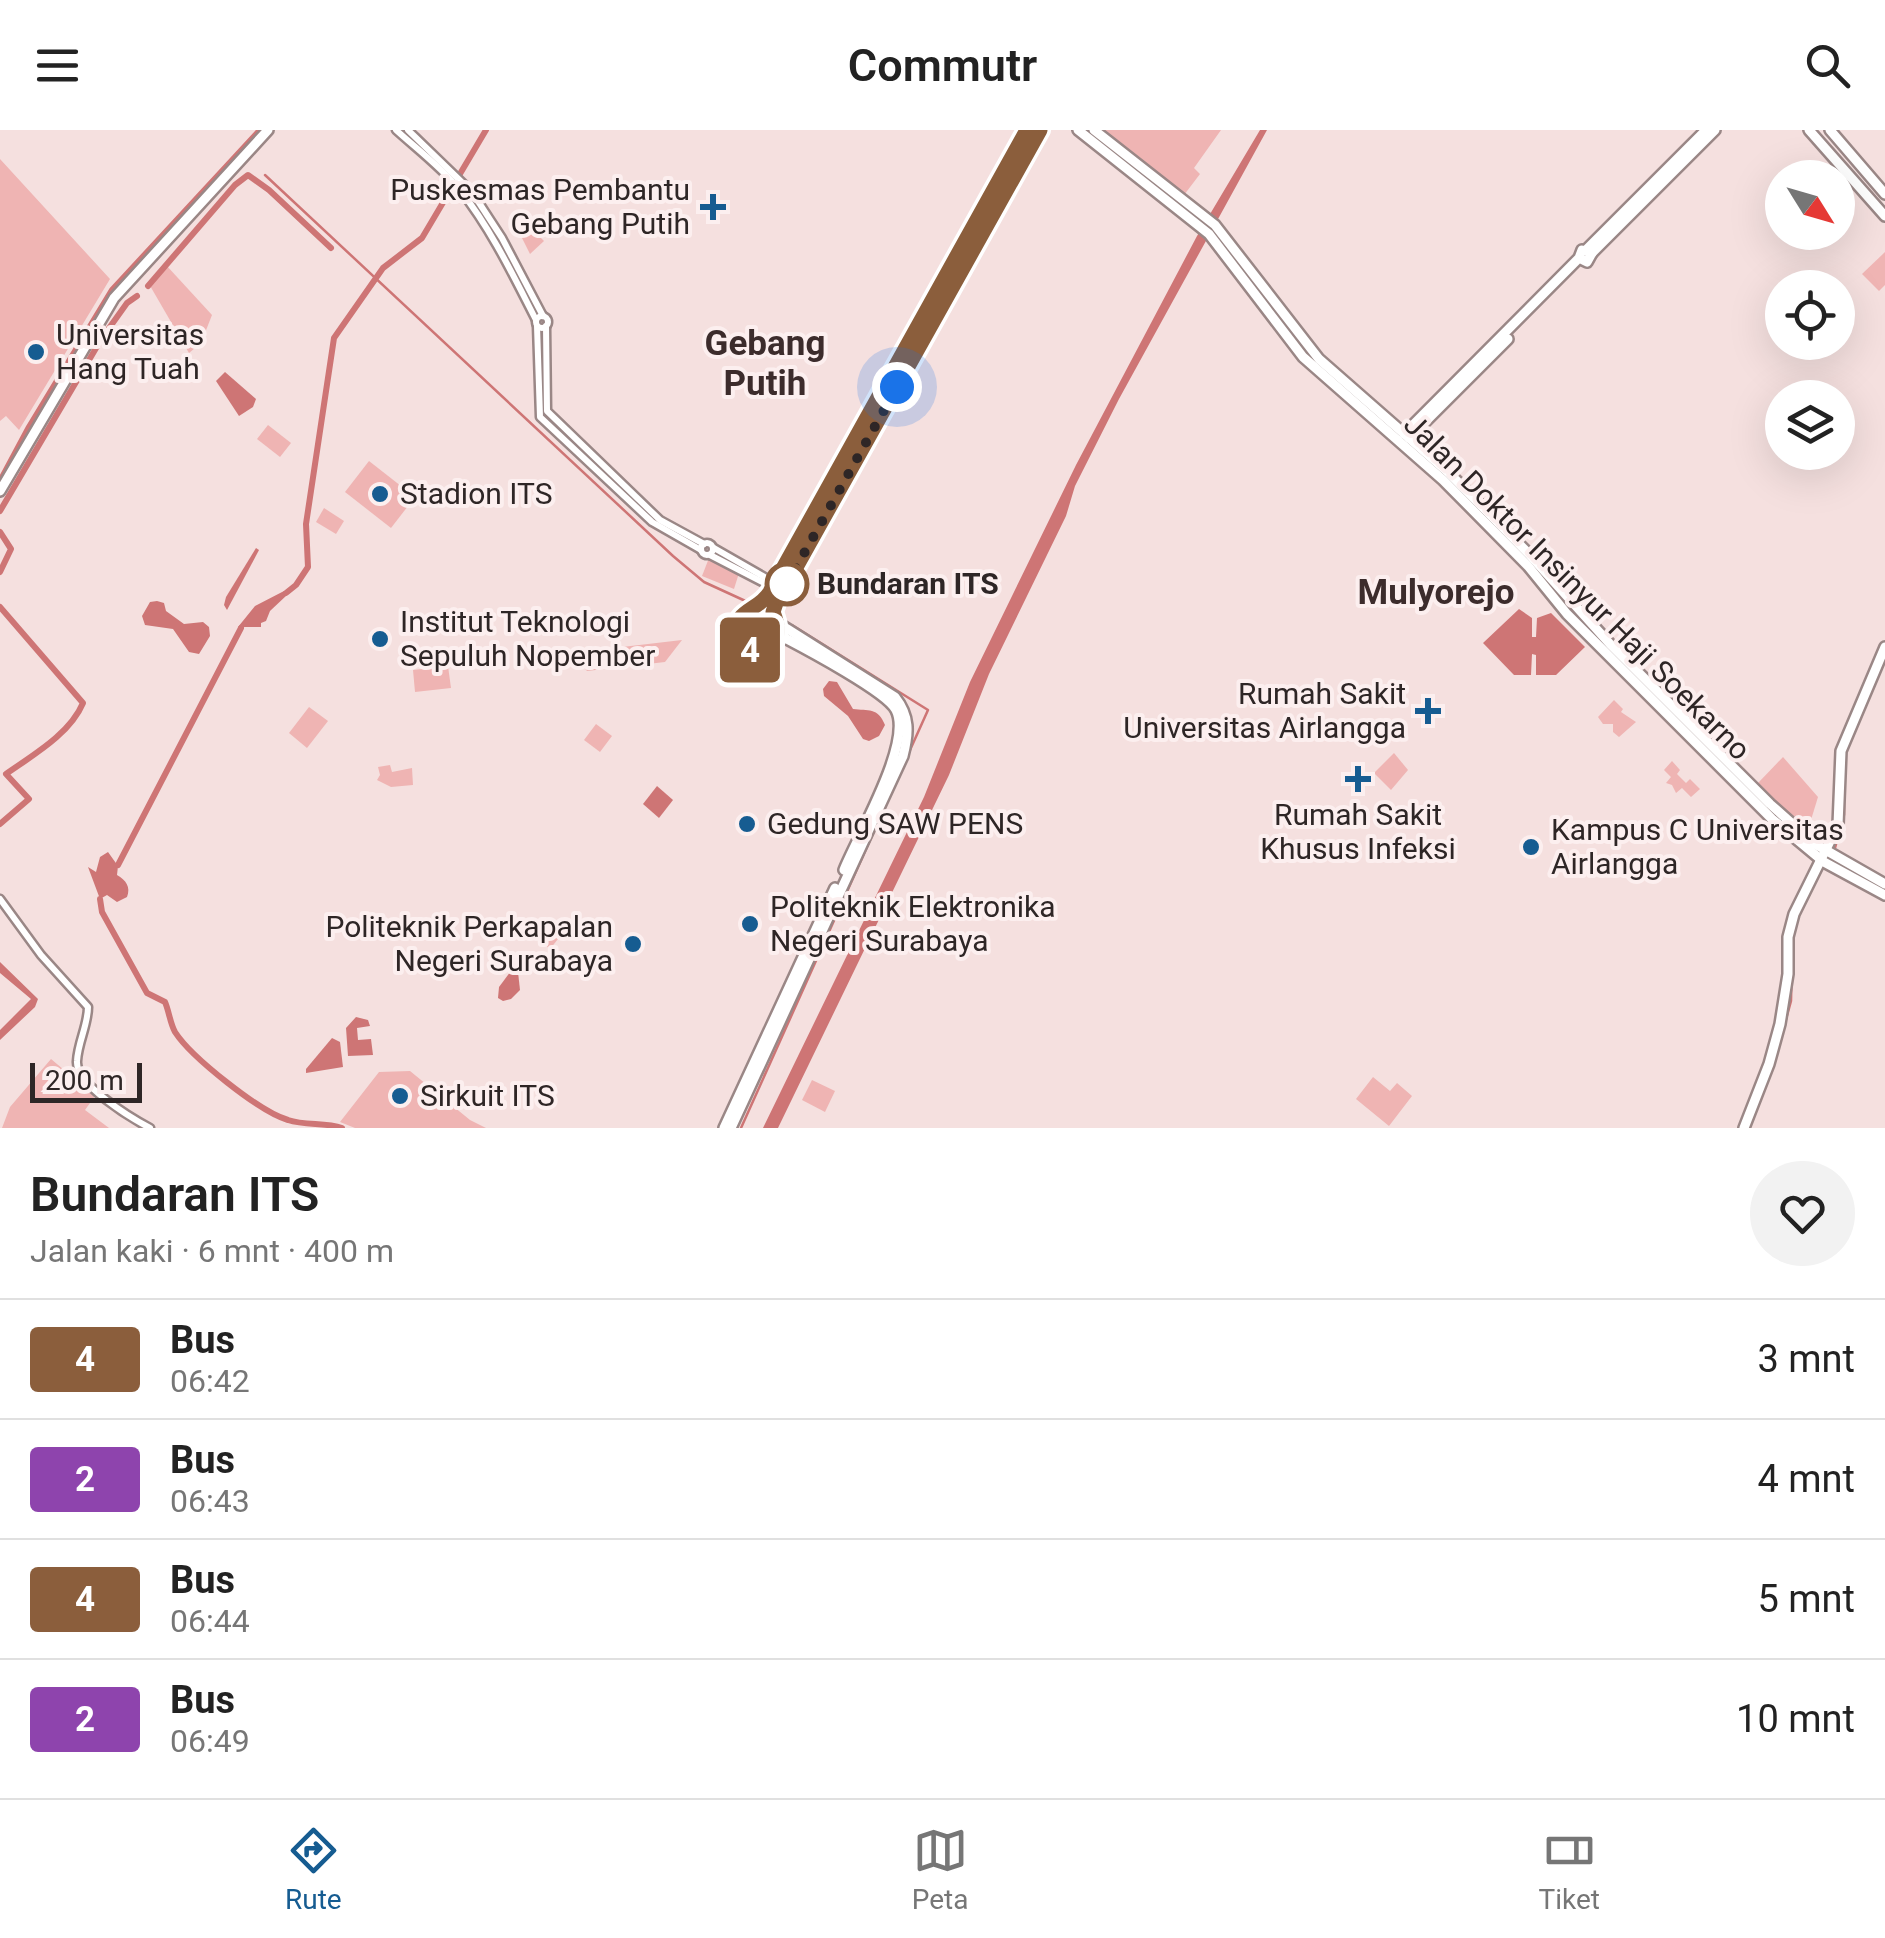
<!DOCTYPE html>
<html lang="id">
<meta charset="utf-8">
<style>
:root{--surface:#fff;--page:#f2f2f2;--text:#222;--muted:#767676;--line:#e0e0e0;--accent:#165c91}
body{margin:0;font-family:Roboto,sans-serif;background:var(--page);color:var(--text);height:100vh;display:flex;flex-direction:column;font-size:38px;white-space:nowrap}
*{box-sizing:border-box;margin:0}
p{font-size:32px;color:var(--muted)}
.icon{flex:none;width:55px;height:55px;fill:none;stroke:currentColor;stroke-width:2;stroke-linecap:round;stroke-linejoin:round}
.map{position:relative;height:998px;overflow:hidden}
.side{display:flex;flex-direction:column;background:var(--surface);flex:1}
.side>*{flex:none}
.badge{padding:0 20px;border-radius:8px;font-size:35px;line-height:65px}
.needle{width:65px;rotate:127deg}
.fabs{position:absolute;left:1765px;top:30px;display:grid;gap:20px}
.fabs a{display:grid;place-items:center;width:90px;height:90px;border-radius:50%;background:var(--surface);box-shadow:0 10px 40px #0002;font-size:50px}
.scale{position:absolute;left:30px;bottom:25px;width:112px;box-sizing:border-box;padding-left:10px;border:5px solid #2e2626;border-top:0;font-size:28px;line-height:35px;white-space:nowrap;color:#2e2626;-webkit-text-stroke:8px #fcefef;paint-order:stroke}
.you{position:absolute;width:50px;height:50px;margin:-25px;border:8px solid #fff;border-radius:50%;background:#1a73e8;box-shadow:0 0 0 15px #1a73e833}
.map>.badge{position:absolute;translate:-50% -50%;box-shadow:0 0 0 5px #fff}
.round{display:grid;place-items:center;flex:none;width:105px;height:105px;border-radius:52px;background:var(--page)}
.headline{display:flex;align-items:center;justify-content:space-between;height:170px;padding:0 30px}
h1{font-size:48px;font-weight:600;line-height:75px}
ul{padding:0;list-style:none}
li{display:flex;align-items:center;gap:30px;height:120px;padding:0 30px;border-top:2px solid var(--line)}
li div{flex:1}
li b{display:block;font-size:38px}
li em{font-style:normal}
li .badge{min-width:110px;font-weight:700;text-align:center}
header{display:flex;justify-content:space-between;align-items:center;height:130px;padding:0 30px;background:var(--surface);font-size:45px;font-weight:600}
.menu{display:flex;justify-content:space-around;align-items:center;height:140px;border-top:2px solid var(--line);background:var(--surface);font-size:28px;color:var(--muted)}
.menu a{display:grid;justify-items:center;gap:5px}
.menu .current{color:var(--accent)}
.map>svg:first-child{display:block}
.green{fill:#efb4b3}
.water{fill:#ce7575}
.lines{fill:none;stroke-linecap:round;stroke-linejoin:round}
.stream{stroke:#ce7575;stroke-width:2.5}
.river{stroke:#ce7575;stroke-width:6}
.minor-casing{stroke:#9a8786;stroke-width:11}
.major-casing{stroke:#9a8786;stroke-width:14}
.minor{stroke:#fff;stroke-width:6}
.major{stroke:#fff;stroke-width:9}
.line-casing{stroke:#fff;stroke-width:22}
.line{stroke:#8b5e3c;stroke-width:15}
.walk{stroke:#2e2626;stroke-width:10;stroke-dasharray:0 18}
.poi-dot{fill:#165c91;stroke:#fcefef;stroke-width:4}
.stop-dot{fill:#fff;stroke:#8b5e3c;stroke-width:5}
.labels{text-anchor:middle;stroke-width:8;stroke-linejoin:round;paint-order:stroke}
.poi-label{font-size:30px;fill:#2e2626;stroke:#fcefef;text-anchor:start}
.stop-label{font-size:30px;font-weight:bold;fill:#2e2626;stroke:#fcefef;text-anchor:start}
.street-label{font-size:30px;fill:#2e2626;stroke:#fcefef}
.quarter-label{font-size:35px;font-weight:bold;fill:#3c2c2c;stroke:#fcefef}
</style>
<header><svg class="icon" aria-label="menu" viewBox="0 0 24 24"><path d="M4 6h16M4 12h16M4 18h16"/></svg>Commutr<svg class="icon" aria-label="search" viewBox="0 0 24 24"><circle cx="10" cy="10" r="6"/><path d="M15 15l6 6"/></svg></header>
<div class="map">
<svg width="1885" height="998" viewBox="0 0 1885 998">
<rect width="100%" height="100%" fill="#f5e0df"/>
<g class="green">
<path d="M1100 0H1221L1194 38 1200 44 1184 65Z"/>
<path d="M0 29 110 149 19 300 6 286 0 291Z"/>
<path d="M523 90 544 111 530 124 516 96Z"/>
<path d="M1885 122V155L1879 161 1862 144Z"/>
<path d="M166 135 212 185 201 213 189 223 149 154Z"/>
<path d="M268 295 291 313 280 327 257 309Z"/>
<path d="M369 331 415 367 391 398 345 362Z"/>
<path d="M324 378 344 391 336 404 316 392Z"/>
<path d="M709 428 739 443 734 459 702 446Z"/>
<path d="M777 461 768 483 772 488 775 506 766 515H750L740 504V494L751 482H762Z"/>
<path d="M682 510 665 532 587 541 571 523Z"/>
<path d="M448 536 451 558 415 562 413 540Z"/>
<path d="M1614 570 1623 579 1621 582 1636 592 1619 607 1613 602V594H1603L1598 587Z"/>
<path d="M309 577 328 591 307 618 289 603Z"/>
<path d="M596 594 612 606 600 622 584 610Z"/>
<path d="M1394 623 1408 640 1391 660 1374 643Z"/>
<path d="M1783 627 1818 667 1807 703 1758 653Z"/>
<path d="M1672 631 1680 640 1677 644 1686 653 1690 649 1700 659 1691 667 1682 658 1676 663 1672 655 1666 653 1671 647 1664 640Z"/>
<path d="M390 635 392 642 412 638 413 655 391 657 377 650 380 645 378 637Z"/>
<path d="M553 789 566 799 550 819 538 809Z"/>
<path d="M51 929 95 966 85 980 109 998H2L10 977Z"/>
<path d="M410 941 470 990 486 998H355L340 992 379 942Z"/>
<path d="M1373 947 1390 961 1397 953 1412 966 1389 996 1356 969Z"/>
<path d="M812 950 835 961 825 982 802 970Z"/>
</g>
<g class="water">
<path d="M1260 0H1267L1119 269 1075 356 1066 386 989 544 949 645 778 998H763L924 667 970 552 1076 335 1197 106Z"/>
<path d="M225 242 256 269 253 277 239 286 216 251Z"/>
<path d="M256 418 259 420 227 480 224 475 226 467Z"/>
<path d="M284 461 287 465 270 481 266 491 261 493V497H238L255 476Z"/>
<path d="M157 471 164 473 166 481 184 494 203 492 209 497 210 506 199 524 189 522 173 499 145 495 142 486 150 472Z"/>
<path d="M1519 479 1532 488V507H1536L1537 488 1551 483 1585 517 1556 545H1536V525L1532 524 1531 545H1514L1483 513Z"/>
<path d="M829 551 837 552 853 579C868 581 878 577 885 595L879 606 869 611 863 609 848 586 824 566 823 559Z"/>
<path d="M657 656 673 670 659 688 643 674Z"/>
<path d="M108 722 118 736 117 745C126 750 131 757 127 767L117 772 107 765 100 769 88 737 96 742 100 727Z"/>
<path d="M0 832 38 869 35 877 0 910V900L31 869 0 843Z"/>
<path d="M517 833 520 860 511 869 503 871 498 868 499 857Z"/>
<path d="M356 887 368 890 370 896 357 898 358 910 371 909 373 925 348 926 346 898Z"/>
<path d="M332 908 340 912 343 937 306 943V939Z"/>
</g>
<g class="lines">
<g class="stream">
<path d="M265 45 673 426 704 452 752 474"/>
<path d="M792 495 928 580 906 629"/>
<path d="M1835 718 1844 685V658"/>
<path d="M1779 915 1791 871 1792 829"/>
<path d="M741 998 893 659"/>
</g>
<g class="river">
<path d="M148 156 235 55 248 45 269 60 331 118"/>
<path d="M0 351 29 297 112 160 260 0"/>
<path d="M0 381 102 208 127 173 137 166"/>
<path d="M0 402 11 419 0 442"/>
<path d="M286 463 296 455 308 437 306 394 334 208 383 138 422 108 486 0"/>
<path d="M0 477 83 573C70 604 33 625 6 644L29 669 0 694"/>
<path d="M118 735 241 498"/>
<path d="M100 769 102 782 147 863 165 872C169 881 170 893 175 902 191 927 260 982 288 990 306 996 325 992 342 998"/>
</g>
<g class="minor-casing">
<g id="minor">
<path d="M396 0C417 19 442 38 460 60 491 99 513 145 536 190"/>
<path d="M408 0 472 62 502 108 543 186"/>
<circle cx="542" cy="192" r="6"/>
<path d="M537 196 540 287 652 392 701 420"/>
<path d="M546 196 547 281 660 390 704 414"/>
<circle cx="707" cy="419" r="6"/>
<path d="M714 418 768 449 779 447"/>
<path d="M710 425 766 454 770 461"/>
<path d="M0 769 41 825 88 877C88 895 78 912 77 931 75 954 131 988 150 998"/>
</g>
</g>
<g class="major-casing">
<g id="major">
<path d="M1027 0 770 462C758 482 732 479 737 507L748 519H766C781 509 779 497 773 482L782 463 1040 0"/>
<path d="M1078 0 1209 104 1303 227 1443 350 1528 436 1567 484 1772 689 1824 732 1885 765"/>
<path d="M1094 0 1215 95 1319 229 1449 343 1529 424 1610 514 1770 674 1815 714 1885 754"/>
<path d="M1809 0 1885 86"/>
<path d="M1830 0 1885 64"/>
<path d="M1587 119 1706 0"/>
<path d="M1592 123 1715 0"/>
<path d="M1404 304 1579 128 1582 120 1592 123 1587 132 1579 128"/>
<path d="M1409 308 1508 209"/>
<path d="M0 361 114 168 268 0"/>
<path d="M776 511 785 508C806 519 887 562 896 580 913 613 858 705 844 740"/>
<path d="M724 998 835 758"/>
<path d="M731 998 903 626C909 603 910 586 895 567L778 493"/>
<path d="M1744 998 1769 934 1780 894 1788 844V807L1794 784 1838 695 1841 621 1885 517"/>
</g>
</g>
<use href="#minor" class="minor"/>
<use href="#major" class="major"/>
</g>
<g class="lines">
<g class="line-casing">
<path id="line" d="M1027 0 770 462C758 482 733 479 736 507L748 519H766C781 509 779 497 773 482L776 473 1040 0"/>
</g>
<use href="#line" class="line"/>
<path class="walk" d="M787 454 897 257"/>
</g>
<g class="poi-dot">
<path d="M708 62h10v10h10v10h-10v10h-10v-10h-10v-10h10z"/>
<circle cx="36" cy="222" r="10"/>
<circle cx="380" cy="364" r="10"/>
<circle cx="380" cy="509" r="10"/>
<path d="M1423 566h10v10h10v10h-10v10h-10v-10h-10v-10h10z"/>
<path d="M1353 634h10v10h10v10h-10v10h-10v-10h-10v-10h10z"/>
<circle cx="747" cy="694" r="10"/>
<circle cx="1531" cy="717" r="10"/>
<circle cx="750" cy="794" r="10"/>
<circle cx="633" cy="814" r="10"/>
<circle cx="400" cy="966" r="10"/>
</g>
<circle class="stop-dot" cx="787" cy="454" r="20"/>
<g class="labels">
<g class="poi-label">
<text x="690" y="70" text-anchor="end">Puskesmas Pembantu<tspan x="690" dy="34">Gebang Putih</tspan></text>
<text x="56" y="215">Universitas<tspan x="56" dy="34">Hang Tuah</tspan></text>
<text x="400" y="374">Stadion ITS</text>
<text x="400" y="502">Institut Teknologi<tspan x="400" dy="34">Sepuluh Nopember</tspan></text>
<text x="1406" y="574" text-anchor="end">Rumah Sakit<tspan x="1406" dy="34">Universitas Airlangga</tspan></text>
<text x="1358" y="695" text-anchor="middle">Rumah Sakit<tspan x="1358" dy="34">Khusus Infeksi</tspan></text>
<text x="767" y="704">Gedung SAW PENS</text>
<text x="1551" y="710">Kampus C Universitas<tspan x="1551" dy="34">Airlangga</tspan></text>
<text x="770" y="787">Politeknik Elektronika<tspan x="770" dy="34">Negeri Surabaya</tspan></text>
<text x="613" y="807" text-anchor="end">Politeknik Perkapalan<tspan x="613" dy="34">Negeri Surabaya</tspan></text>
<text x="420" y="976">Sirkuit ITS</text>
</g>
<g class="stop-label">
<text x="817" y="464">Bundaran ITS</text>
</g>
<g class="street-label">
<text transform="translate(1577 457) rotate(45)" y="10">Jalan Doktor Insinyur Haji Soekarno</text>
</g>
<g class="quarter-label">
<text x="765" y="225">Gebang<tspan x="765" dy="40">Putih</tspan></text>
<text x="1436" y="474">Mulyorejo</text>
</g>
</g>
</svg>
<div class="fabs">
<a><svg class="needle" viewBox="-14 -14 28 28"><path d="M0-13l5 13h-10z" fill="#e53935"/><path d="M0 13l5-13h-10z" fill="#767676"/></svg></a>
<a><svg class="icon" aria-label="locate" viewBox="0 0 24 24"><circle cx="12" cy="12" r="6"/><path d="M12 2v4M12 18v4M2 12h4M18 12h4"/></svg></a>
<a><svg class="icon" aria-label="layers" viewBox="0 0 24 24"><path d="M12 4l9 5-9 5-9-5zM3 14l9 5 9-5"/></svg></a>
</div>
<div class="scale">200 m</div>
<div class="you" style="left:897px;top:257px"></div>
<b class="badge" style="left:750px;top:520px;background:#8b5e3c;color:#fff">4</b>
</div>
<section class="side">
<div class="headline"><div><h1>Bundaran ITS</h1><p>Jalan kaki · 6 mnt · 400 m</p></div><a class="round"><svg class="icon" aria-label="heart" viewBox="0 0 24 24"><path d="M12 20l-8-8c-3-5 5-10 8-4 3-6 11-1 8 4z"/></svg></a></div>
<ul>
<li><span class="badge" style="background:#8b5e3c;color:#fff">4</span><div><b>Bus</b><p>06:42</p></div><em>3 mnt</em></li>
<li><span class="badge" style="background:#8e44ad;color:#fff">2</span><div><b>Bus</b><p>06:43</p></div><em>4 mnt</em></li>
<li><span class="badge" style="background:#8b5e3c;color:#fff">4</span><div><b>Bus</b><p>06:44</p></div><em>5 mnt</em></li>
<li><span class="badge" style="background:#8e44ad;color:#fff">2</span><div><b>Bus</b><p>06:49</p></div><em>10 mnt</em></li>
</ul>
</section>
<nav class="menu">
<a class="current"><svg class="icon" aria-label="directions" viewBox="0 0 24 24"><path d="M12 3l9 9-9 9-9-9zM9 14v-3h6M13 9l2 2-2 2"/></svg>Rute</a>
<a><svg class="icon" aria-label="map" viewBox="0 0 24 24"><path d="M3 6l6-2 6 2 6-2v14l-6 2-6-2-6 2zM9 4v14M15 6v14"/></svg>Peta</a>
<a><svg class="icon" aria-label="tickets" viewBox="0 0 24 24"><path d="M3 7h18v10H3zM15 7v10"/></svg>Tiket</a>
</nav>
